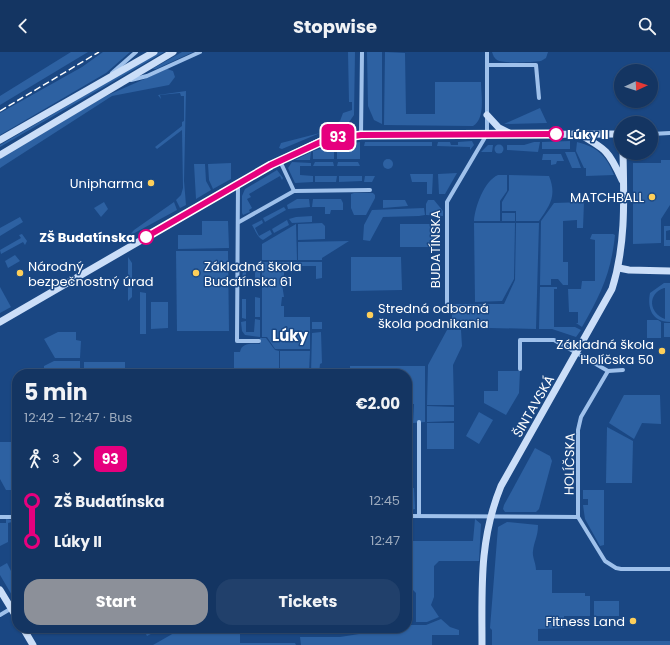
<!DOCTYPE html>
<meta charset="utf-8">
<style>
:root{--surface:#143562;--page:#21406b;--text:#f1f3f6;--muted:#9dabbe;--line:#335077;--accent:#8c9099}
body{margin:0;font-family:Poppins,sans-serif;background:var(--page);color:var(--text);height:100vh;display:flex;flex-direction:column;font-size:15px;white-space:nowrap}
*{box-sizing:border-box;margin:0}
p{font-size:13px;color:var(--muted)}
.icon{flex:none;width:22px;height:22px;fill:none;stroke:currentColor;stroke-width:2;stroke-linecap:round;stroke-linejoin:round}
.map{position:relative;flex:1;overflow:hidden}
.side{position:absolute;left:12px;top:317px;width:400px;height:264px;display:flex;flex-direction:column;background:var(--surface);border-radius:16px;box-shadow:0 1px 3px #0004,0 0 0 1px var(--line)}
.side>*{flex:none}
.badge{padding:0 8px;border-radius:6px;font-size:14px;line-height:26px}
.needle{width:26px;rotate:87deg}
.buttons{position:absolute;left:614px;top:12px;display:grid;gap:8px}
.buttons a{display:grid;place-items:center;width:44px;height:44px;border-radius:50%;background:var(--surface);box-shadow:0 1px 3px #0004,0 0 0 1px var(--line);font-size:20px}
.map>.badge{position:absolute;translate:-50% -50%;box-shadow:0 0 0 2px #fff}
.legs{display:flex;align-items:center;gap:6px;height:44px;padding:0 12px;font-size:13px}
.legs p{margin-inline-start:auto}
.headline{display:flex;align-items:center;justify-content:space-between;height:68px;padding:0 12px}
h1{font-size:22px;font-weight:700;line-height:30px}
.primary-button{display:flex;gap:8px;margin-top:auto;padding:8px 12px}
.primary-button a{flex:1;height:46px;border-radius:16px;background:var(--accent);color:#fff;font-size:16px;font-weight:700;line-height:46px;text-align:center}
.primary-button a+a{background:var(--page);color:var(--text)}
ul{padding:0 12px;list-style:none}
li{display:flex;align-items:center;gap:14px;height:40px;font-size:15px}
li i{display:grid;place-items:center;width:6px;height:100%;margin:0 5px;background:currentColor}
li i::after{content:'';width:10px;height:10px;margin:-5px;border:3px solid;border-radius:50%;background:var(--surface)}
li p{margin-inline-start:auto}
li:first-child i{background:linear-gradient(#0000 50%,currentColor 0)}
li:last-child i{background:linear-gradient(currentColor 50%,#0000 0)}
header{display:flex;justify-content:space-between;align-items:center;height:52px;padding:0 12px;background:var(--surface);font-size:18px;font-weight:700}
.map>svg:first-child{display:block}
.green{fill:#2d61a2;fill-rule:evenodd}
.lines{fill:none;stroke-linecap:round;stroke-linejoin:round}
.street{stroke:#9fc1eb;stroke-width:4}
.secondary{stroke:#cbdef8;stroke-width:7}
.rail{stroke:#fff;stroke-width:1.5;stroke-dasharray:7 3;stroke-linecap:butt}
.line-1-casing{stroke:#fff;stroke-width:9}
.line-1{stroke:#e6007e;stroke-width:6}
.stop-1-dot{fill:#fff;stroke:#e6007e;stroke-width:2}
.poi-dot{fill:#fecf5a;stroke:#1a4783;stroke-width:1.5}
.labels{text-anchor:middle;stroke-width:3;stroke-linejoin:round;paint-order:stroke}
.stop-label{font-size:13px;font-weight:bold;fill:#fff;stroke:#1a4783;text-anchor:start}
.poi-label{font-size:13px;fill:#fff;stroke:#1a4783;text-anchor:end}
.street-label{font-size:13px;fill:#fff;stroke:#1a4783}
.quarter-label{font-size:15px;font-weight:bold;fill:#fff;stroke:#1a4783}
</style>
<header><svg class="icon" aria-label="back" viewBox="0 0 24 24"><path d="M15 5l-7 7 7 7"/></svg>Stopwise<svg class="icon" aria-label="search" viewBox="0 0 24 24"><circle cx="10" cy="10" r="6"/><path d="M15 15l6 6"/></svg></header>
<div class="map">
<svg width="670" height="593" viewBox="0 0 670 593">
<rect width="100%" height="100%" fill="#1a4783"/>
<g class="green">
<path d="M71 0H88L0 53V44Z"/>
<path d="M103 0H130L106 21 0 83V61L82 15Z"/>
<path d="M159 0H164L0 95V93Z"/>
<path d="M182 0H193L156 17H152Z"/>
<path d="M348 0H355L354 63 347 73 338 76 337 71 340 69 343 61 352 58V50H349Z"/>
<path d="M367 0H382V72L374 68 368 54Z"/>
<path d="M385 0 405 1 406 62H435V30H481C481 42 486 67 473 74L384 73Z"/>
<path d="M492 0H548L546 6 541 9C532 10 504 12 497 8 494 6 493 3 492 0Z"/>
<path d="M167 17 173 19 175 25 169 33 112 44 0 116V106L106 44Z"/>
<path d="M186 39 184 129 186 153 180 156 176 148 181 143 183 136 182 78 157 97 155 95 182 74V70L184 69V44H181L180 41 160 43 161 47 158 43Z"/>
<path d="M540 56 547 71 504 72Z"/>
<path d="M320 81 282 97 279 96 281 91Z"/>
<path d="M472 89 474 93 470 98V95L437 94 438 90H450L451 93H458V90Z"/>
<path d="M570 89V97H542V90Z"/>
<path d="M360 90V107H337V93Z"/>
<path d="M365 90H432V94H364Z"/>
<path d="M534 90H540L538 100 507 98V93H524Z"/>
<path d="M577 90C597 95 606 103 614 123L586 124V116H584L576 99Z"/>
<circle cx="499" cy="97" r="4.5"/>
<path d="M334 93V107H313V99Z"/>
<path d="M488 93H493L492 100H481Z"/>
<path d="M311 100 310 108H295Z"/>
<path d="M565 100H575L581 116H572Z"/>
<path d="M543 102H561L564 109H557L556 112 551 113V108H542Z"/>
<circle cx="388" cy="112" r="5"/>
<path d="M661 108H670V153L661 167V191L633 192V111H661Z"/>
<path d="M292 110 311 111V114H300V123L313 124V130L295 131 288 116Z"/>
<path d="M315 110H333L334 114H313Z"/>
<path d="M338 110H358L360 114H337Z"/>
<path d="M231 111V127L213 137 209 128 208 112Z"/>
<path d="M194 112H205L206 129 211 138 196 147Z"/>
<path d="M277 118 283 126 282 128 280 124 249 142 251 145 247 147 252 156 249 158 250 160 243 163 242 161V144L245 137Z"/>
<path d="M457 121 445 142H439L438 122Z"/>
<path d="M410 122H433L432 142H427V130H412Z"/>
<path d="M498 123H507V139L500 149V169H474C475 155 484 129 498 123Z"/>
<path d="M509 123 549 124C557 144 550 153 539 169H516V159H502V150L509 138Z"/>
<path d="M315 124H337L336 130H315Z"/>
<path d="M339 124H362V129L339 130Z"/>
<path d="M365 124H375L372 130H364Z"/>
<path d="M354 141H373L375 143V146L366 163H354L351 156V142Z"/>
<path d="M297 147H309L310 155 288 157 287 153Z"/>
<path d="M313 147H341L343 151V158H331L330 162H325V155H312Z"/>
<path d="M383 148H405L408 154 383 156Z"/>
<path d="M428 148H434L443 159V164L426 163V152Z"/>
<path d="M104 150 108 157 101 165 94 156Z"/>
<path d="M174 150 177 158 129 184 134 178Z"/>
<path d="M584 150 583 176H577V168L563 169V210H568V233H563L558 227H551V233H540L541 169 554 151Z"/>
<path d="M284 155 286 158 265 170 263 166Z"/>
<path d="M424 156 425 163 419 164 383 165 370 189 363 188 364 173 372 158Z"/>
<rect x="502" y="161" width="13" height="8"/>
<path d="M312 164V170L292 171 289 167 296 165Z"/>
<path d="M20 165 23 170 0 184V176Z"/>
<path d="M262 168 263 171 255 176 259 184 270 178 272 182 263 188C258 186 255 178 252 173Z"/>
<path d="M287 168 289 173 274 181 272 177Z"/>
<path d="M202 169H228L229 196 178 197V183H202Z"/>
<path d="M322 171 325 174V187L298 188V172Z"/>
<path d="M474 171H515L514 227 502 249 475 250Z"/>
<path d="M516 171H539L536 277 452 275V252H504L515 228Z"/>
<path d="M296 172 297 208H262V192Z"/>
<rect x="400" y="172" width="39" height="23"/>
<path d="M664 174H670V178L666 179V188H670V194H664Z"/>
<path d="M22 182 27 189 25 193 23 190 1 202 0 198 21 186 19 183Z"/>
<path d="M613 182 615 183C611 221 601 242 582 275L576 271H578V260H569L568 237H581L582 229H595V188L590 187 592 182Z"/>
<path d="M349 189 322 206V208H298V190Z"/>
<path d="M176 199H228L229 279H177Z"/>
<path d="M15 203 20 209 8 216 5 209Z"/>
<path d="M128 205 132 211V245L128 249Z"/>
<path d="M351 205H401L402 238 351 239Z"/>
<path d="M262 210H322V226L316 227V214H284V225L281 226 284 245H282L281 254H284V265H310V297H275L267 285H262Z"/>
<path d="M255 212 260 213V232H255Z"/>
<path d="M243 214H246V232L242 231Z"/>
<path d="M664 231H670V270C652 270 647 256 650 241ZM664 236H665V267C649 261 647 242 664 236Z"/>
<path d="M0 235 11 255 0 261Z"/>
<path d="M540 235H557V237H554V275H575L581 278 576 285 552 277H539Z"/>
<path d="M140 240 146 241V282H140Z"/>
<path d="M255 245 260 246V265H255Z"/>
<path d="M242 247H246V267L242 266Z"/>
<path d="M151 250H168V276L151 277Z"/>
<path d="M255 267 260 268V285L245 283 242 279 241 270 246 269V280H254Z"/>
<path d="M647 268H658L661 270V286H647Z"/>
<rect x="312" y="270" width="10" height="7"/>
<rect x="664" y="271" width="6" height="14"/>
<path d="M447 278H461L462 294 453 313 454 353H427L428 313Z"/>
<path d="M58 280H76V288L81 289 80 306H55L44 287Z"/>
<path d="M321 280 322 311 320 312 319 321H311L312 281Z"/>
<path d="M260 286H266L275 298 279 299V321L234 320V300H240C242 290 252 292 260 292Z"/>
<path d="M280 299H310L309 321H280Z"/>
<path d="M54 309H80V322H44V314Z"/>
<rect x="84" y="310" width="41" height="12"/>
<path d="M350 314H425V370L413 371 414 352H407V322H350Z"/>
<path d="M498 319H520L519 341 506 363 484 351V339H498Z"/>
<path d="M624 343H660L661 372 642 371 634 387 609 371Z"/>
<path d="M427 354 454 355V369L427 370Z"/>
<path d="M479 360 493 368 479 392 466 384Z"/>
<rect x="427" y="371" width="27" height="26"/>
<path d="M607 375 633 389 632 431H606Z"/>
<path d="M0 390H17V438H6L0 427Z"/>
<path d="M535 396 550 404 552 409 539 457 536 460H505L503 457 504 453Z"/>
<path d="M407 436H414L415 457 407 459Z"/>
<path d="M583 438H604V493L600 494 585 467 583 453H588V447H583Z"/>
<path d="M6 467 11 468 12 470 8 471V490L0 494V471H6Z"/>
<path d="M475 467 481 472 479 509H439L434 514V545L431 553 439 565 427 570H416V541L412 537 411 528H407V489H473Z"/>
<path d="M507 470 538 473C538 485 534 489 533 499 532 505 536 511 536 518H552V541H585V544H590V564H564V576L538 577V589H670V593H492V578L490 576 498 475Z"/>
<path d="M7 511 11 519 17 513V547L13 545 0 523V515Z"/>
<rect x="594" y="549" width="25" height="15"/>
<path d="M441 567 450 575 459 578V583H432V593H301L300 585H340L359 582 370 576H407V573H426Z"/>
<path d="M143 576H162L147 584Z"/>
<path d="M240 580V591H295L296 593H153L174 581Z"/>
</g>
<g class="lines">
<g class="street">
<path d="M487 13H536L539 46"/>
<path d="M112 21 136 0"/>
<path d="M131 28 147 24 200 0"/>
<path d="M651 82 670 81"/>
<path d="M361 83 362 0"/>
<path d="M280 109 294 139"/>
<path d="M238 132 237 289H259"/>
<path d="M239 170 294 139 370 138"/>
<path d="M447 251V150L487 82V0"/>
<path d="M520 317V288H554L608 319 623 318"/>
<path d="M608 319 581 365 578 378V465L605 509 616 516 621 517H670"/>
<path d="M419 370V464"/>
<path d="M407 464 578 465"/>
<path d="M0 465H17"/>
<path d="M0 563 17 553"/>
</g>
<g class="secondary">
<path d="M487 63 499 76 509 81"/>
<path d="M579 82C606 97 609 99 622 128"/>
<path d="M0 88 154 0"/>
<path d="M0 103 173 0"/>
<path d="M619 216 629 218 670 219"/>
<path d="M0 270 271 113 321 89 361 83 621 82"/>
<path d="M0 538 17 566"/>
<path d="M23 576 33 593"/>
<path d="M482 593C482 536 479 488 501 434L612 237C626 193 624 147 623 101"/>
</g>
<path class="rail" d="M0 59 99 0"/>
</g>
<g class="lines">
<g class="line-1-casing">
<path id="line-1" d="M146 185 271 113 325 88 361 83 556 82"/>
</g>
<use href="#line-1" class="line-1"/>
</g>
<g class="stop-1-dot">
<circle cx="556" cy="82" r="7"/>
<circle cx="146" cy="185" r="7"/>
</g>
<g class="poi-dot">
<circle cx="151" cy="131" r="4"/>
<circle cx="652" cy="145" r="4"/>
<circle cx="20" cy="221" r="4"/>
<circle cx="196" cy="221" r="4"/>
<circle cx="370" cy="263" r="4"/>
<circle cx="662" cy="299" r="4"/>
<circle cx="633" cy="569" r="4"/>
</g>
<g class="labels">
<g class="stop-label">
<text x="567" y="87">Lúky II</text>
<text x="135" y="190" text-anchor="end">ZŠ Budatínska</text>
</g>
<g class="poi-label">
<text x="143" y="136">Unipharma</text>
<text x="644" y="150">MATCHBALL</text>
<text x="28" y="219" text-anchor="start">Národný<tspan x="28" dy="15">bezpečnostný úrad</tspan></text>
<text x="204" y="219" text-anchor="start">Základná škola<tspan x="204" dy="15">Budatínska 61</tspan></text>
<text x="378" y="261" text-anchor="start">Stredná odborná<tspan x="378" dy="15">škola podnikania</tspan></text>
<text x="654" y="297">Základná škola<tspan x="654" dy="15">Holíčska 50</tspan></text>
<text x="625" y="574">Fitness Land</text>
</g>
<g class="street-label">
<text transform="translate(435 197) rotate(-90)" y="5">BUDATÍNSKA</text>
<text transform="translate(533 354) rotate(-60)" y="5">ŠINTAVSKÁ</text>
<text transform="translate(569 412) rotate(-89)" y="5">HOLÍČSKA</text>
</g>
<g class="quarter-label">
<text x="290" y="289">Lúky</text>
</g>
</g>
</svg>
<div class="buttons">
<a><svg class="needle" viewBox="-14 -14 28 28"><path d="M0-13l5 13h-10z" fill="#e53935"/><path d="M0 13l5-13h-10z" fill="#9dabbe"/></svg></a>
<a><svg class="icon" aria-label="layers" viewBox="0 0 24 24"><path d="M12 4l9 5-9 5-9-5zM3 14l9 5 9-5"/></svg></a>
</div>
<b class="badge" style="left:338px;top:85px;background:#e6007e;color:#fff">93</b>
<section class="side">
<div class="headline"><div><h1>5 min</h1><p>12:42 – 12:47 · Bus</p></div><b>€2.00</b></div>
<div class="legs"><svg class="icon" aria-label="walk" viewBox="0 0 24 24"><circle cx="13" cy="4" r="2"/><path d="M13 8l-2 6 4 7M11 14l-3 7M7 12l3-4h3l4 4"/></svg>3<svg class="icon" aria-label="forward" viewBox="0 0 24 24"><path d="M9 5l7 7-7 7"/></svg><b class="badge" style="background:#e6007e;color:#fff">93</b></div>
<ul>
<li><i style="color:#e6007e"></i><b>ZŠ Budatínska</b><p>12:45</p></li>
<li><i style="color:#e6007e"></i><b>Lúky II</b><p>12:47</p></li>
</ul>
<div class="primary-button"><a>Start</a><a>Tickets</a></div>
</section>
</div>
